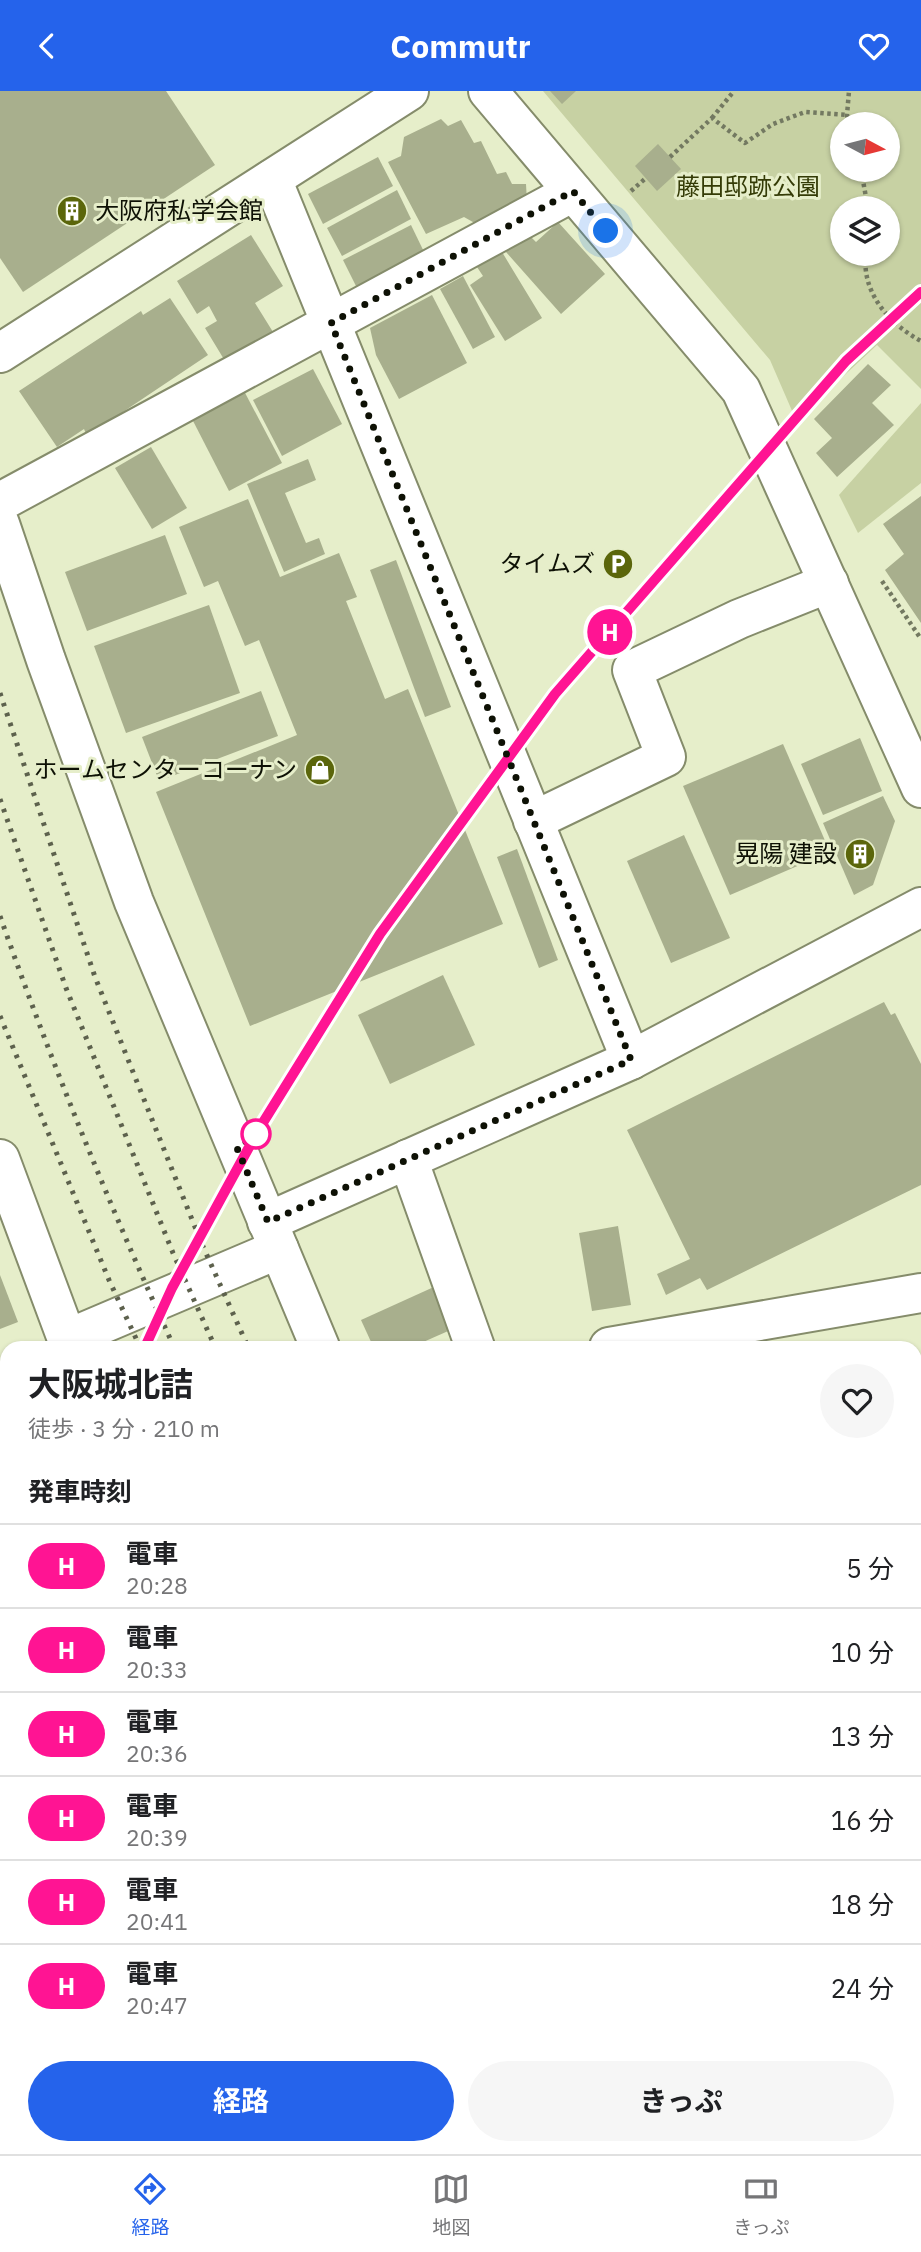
<!DOCTYPE html>
<html lang="ja">
<meta charset="utf-8">
<style>
:root{--surface:#fff;--page:#f6f6f6;--text:#202124;--muted:#757577;--line:#e0e0e0;--accent:#2563eb}
body{margin:0;font-family:"IBM Plex Sans","Noto Sans JP",sans-serif;background:var(--page);color:var(--text);height:100vh;display:flex;flex-direction:column;font-size:26px;white-space:nowrap}
*{box-sizing:border-box;margin:0}
p{font-size:23px;color:var(--muted)}
.icon{flex:none;width:38px;height:38px;fill:none;stroke:currentColor;stroke-width:2;stroke-linecap:round;stroke-linejoin:round}
.map{position:relative;flex:1;overflow:hidden}
.panel{position:absolute;left:0px;top:1250px;width:922px;height:814px;display:flex;flex-direction:column;background:var(--surface);border-radius:21px 21px 0 0;box-shadow:0 2px 5px #0004}
.panel>*{flex:none}
.badge{padding:0 14px;border-radius:23px;font-size:24px;line-height:46px}
.needle{width:46px;rotate:97deg}
.fabs{position:absolute;left:830px;top:21px;display:grid;gap:14px}
.fabs a{display:grid;place-items:center;width:70px;height:70px;border-radius:50%;background:var(--surface);box-shadow:0 2px 5px #0004;font-size:35px}
.you{position:absolute;width:35px;height:35px;margin:-18px;border:5px solid #fff;border-radius:50%;background:#1a73e8;box-shadow:0 0 0 10px #1a73e833}
.map>.badge{position:absolute;translate:-50% -50%;box-shadow:0 0 0 4px #fff}
h2{padding:0 28px;font-size:26px;line-height:63px}
.round{display:grid;place-items:center;flex:none;width:74px;height:74px;border-radius:37px;background:var(--page)}
.summary{display:flex;align-items:center;justify-content:space-between;height:119px;padding:0 28px}
h1{font-size:33px;font-weight:700;line-height:52px}
.button{display:flex;gap:14px;margin-top:auto;padding:14px 28px}
.button a{flex:1;height:80px;border-radius:42px;background:var(--accent);color:#fff;font-size:28px;font-weight:700;line-height:80px;text-align:center}
.button a+a{background:var(--page);color:var(--text)}
ul{padding:0;list-style:none}
li{display:flex;align-items:center;gap:21px;height:84px;padding:0 28px;border-top:2px solid var(--line)}
li div{flex:1}
li b{display:block;font-size:26px}
li em{font-style:normal}
li .badge{min-width:77px;font-weight:700;text-align:center}
header{display:flex;justify-content:space-between;align-items:center;height:91px;padding:0 28px;background:var(--accent);color:#fff;font-size:32px;font-weight:700}
.dock{display:flex;justify-content:space-around;align-items:center;height:98px;border-top:2px solid var(--line);background:var(--surface);font-size:19px;color:var(--muted)}
.dock a{display:grid;justify-items:center;gap:4px}
.dock .current{color:var(--accent)}
.map>svg:first-child{display:block}
.green{fill:#c7d1a3;fill-rule:evenodd}
.building{fill:#a8af8d}
.lines{fill:none;stroke-linecap:round;stroke-linejoin:round}
.minor-casing{stroke:#858c6b;stroke-width:42}
.major-casing{stroke:#858c6b;stroke-width:42}
.path{stroke:#737961;stroke-width:4.5;stroke-dasharray:3.5 3.5;stroke-linecap:butt}
.minor{stroke:#fff;stroke-width:38}
.major{stroke:#fff;stroke-width:38}
.rail{stroke:#5d614d;stroke-width:5;stroke-dasharray:3.5 7;stroke-linecap:butt}
.line-casing{stroke:#fff;stroke-width:16}
.line{stroke:#ff1493;stroke-width:10}
.walk{stroke:#0e1105;stroke-width:7;stroke-dasharray:0 12.6}
.stop-dot{fill:#fff;stroke:#ff1493;stroke-width:3.5}
.labels{text-anchor:middle;stroke-width:6;stroke-linejoin:round;paint-order:stroke}
.park-label{font-size:24px;fill:#343b06;stroke:#e6eeca}
.poi-label{font-size:24px;fill:#0e1105;stroke:#e6eeca;text-anchor:end}
</style>
<header><svg class="icon" aria-label="back" viewBox="0 0 24 24"><path d="M15 5l-7 7 7 7"/></svg>Commutr<svg class="icon" aria-label="heart" viewBox="0 0 24 24"><path d="M12 20l-8-8c-3-5 5-10 8-4 3-6 11-1 8 4z"/></svg></header>
<div class="map">
<svg width="921" height="2063" viewBox="0 0 921 2063">
<rect width="100%" height="100%" fill="#e6eeca"/>
<g class="green">
<path d="M543 0H921V298L877 254 796 329 770 269ZM842 33H887V79H842ZM842 117H887V163H842Z"/>
<path d="M921 312V392L858 442 839 404Z"/>
</g>
<g class="building">
<path d="M0 0H166L215 74 23 201 0 167Z"/>
<path d="M550 0H576L562 13Z"/>
<path d="M441 28 448 35 461 29 474 52 481 50 497 83 506 81 512 93H526L527 111 480 135 464 126 426 143 388 71 401 65 404 46Z"/>
<path d="M658 53 681 78 657 100 635 75Z"/>
<path d="M378 66 393 95 323 133 308 103Z"/>
<path d="M397 99 411 128 342 165 327 137Z"/>
<path d="M558 131 605 183 561 223 506 161 527 142 536 151Z"/>
<path d="M411 134 426 165 359 201 343 169Z"/>
<path d="M251 144 283 195 255 212 273 241 225 270 205 237 217 230 209 215 197 223 177 190Z"/>
<path d="M502 161 542 227 505 250 470 194 483 185 477 176Z"/>
<path d="M463 185 495 246 473 258 440 198Z"/>
<path d="M432 204 467 272 399 308 376 264 370 237Z"/>
<path d="M170 207 208 264 87 345 84 338 57 356 19 300 141 220 143 224Z"/>
<path d="M868 273 891 294 872 312 894 334 837 386 816 362 832 347 814 328Z"/>
<path d="M313 278 342 333 282 365 253 309Z"/>
<path d="M243 298 282 372 229 400 191 326Z"/>
<path d="M151 356 187 417 152 438 115 377Z"/>
<path d="M308 368 316 389 285 402 306 452 319 447 325 463 284 481 247 393Z"/>
<path d="M921 405V532L885 479 904 463 883 433Z"/>
<path d="M248 408 280 486 339 462 357 506 346 510 385 608 408 598 503 833 250 935 156 701 297 644 259 549 245 555 218 490 204 496 179 436Z"/>
<path d="M165 444 187 503 87 540 65 481Z"/>
<path d="M396 469 451 616 425 626 370 479Z"/>
<path d="M209 514 240 602 126 642 94 555Z"/>
<path d="M261 600 278 645 159 690 142 646Z"/>
<path d="M860 647 882 700 823 724 801 673Z"/>
<path d="M783 653 830 761 730 804 683 695Z"/>
<path d="M883 705 895 730 873 794 854 804 823 732Z"/>
<path d="M684 744 730 847 671 872 627 770Z"/>
<path d="M517 758 558 869 539 877 497 766Z"/>
<path d="M443 884 475 954 390 993 358 924Z"/>
<path d="M884 911 891 924 895 922 921 973V1094L707 1199 700 1187 666 1204 657 1183 690 1168 627 1039Z"/>
<path d="M618 1135 631 1214 592 1220 579 1142Z"/>
<path d="M0 1184 18 1231 0 1238Z"/>
<path d="M436 1195 455 1237 412 1256H383L372 1253 361 1229Z"/>
<rect x="915" y="1312" width="6" height="174"/>
<path d="M7 1389V1443L0 1445V1391Z"/>
<path d="M7 1452V1489L0 1492V1454Z"/>
<path d="M7 1495V1548L0 1551V1497Z"/>
<rect x="915" y="1709" width="6" height="63"/>
<path d="M95 2056H199V2063H98Z"/>
<rect x="246" y="2056" width="102" height="7"/>
</g>
<g class="lines">
<g class="minor-casing">
<g id="minor">
<path d="M488 0 741 299 921 697"/>
<path d="M272 88 631 969"/>
<path d="M0 262 409 0"/>
<path d="M0 411 573 101"/>
<path d="M0 433 46 569 134 811 320 1256"/>
<path d="M533 730 666 666 632 579 739 528 829 492"/>
<path d="M0 1068 70 1256"/>
<path d="M408 1068 475 1256"/>
<path d="M267 1131 631 969 921 816"/>
<path d="M67 1248 279 1158"/>
<path d="M609 1256 921 1202"/>
<path d="M915 1923H921"/>
<path d="M218 2056V2063"/>
<path d="M484 2056 487 2063"/>
<path d="M708 2056 712 2063"/>
<path d="M446 2063V2056"/>
</g>
</g>
<g class="major-casing">
<g id="major">
<path d="M915 1602H921"/>
<path d="M0 1669H7"/>
<path d="M0 1958 7 1977"/>
<path d="M36 2056 37 2063"/>
</g>
</g>
<g class="path">
<path d="M712 27 734 0"/>
<path d="M849 33 847 24 849 0"/>
<path d="M670 66 712 27 745 52 773 33 805 21 847 24"/>
<path d="M861 79 868 117"/>
<path d="M631 100 646 87"/>
<path d="M866 163C861 201 889 233 921 250"/>
<path d="M882 490 921 548"/>
</g>
<use href="#minor" class="minor"/>
<use href="#major" class="major"/>
<g class="rail">
<path d="M0 602 95 886 201 1151 248 1256"/>
<path d="M0 708 66 897 173 1162 215 1256"/>
<path d="M0 825C51 971 110 1116 174 1256"/>
<path d="M0 925 109 1189 140 1256"/>
<path d="M537 2056 541 2063"/>
<path d="M570 2056 573 2063"/>
<path d="M608 2056 612 2063"/>
<path d="M644 2056 648 2063"/>
</g>
</g>
<g class="lines">
<g class="line-casing">
<path id="line" d="M145 1256 172 1197 259 1038 380 843 555 603 846 270 921 201"/>
</g>
<use href="#line" class="line"/>
<path class="walk" d="M256 1043 237 1057 268 1131 631 969 331 232 573 100 606 140"/>
</g>
<defs>
<g id="building-disc" transform="scale(1.575)"><circle r="9.5" fill="#5b660b" stroke="#e6eeca"/><path d="M-4-6H4V6H1V3H-1V6H-4ZM-2.5-4.3h1.7v1.8h-1.7ZM.8-4.3h1.7v1.8H.8ZM-2.5-1h1.7V.8h-1.7ZM.8-1h1.7V.8H.8Z" fill="#fff"/></g>
<g id="parking-disc" transform="scale(1.575)"><circle r="9.5" fill="#5b660b" stroke="#e6eeca"/><path d="M-3.5-5.5H1a3.5 3.5 0 0 1 0 7H-1V5.5H-3.5ZM-1-3.4V-.6H.8a1.4 1.4 0 0 0 0-2.8Z" fill="#fff"/></g>
<g id="shop-disc" transform="scale(1.575)"><circle r="9.5" fill="#5b660b" stroke="#e6eeca"/><path d="M-5-2.5h2.3a2.7 3.5 0 0 1 5.4 0H5L5.5 6h-11ZM-1.5-2.5h3a1.5 2.3 0 0 0-3 0Z" fill="#fff"/></g>
</defs>
<g fill-rule="evenodd">
<use href="#building-disc" x="72" y="120"/>
<use href="#parking-disc" x="618" y="473"/>
<use href="#shop-disc" x="320" y="679"/>
<use href="#building-disc" x="860" y="763"/>
</g>
<circle class="stop-dot" cx="256" cy="1043" r="14"/>
<g class="labels">
<g class="park-label">
<text x="748" y="104">藤田邸跡公園</text>
</g>
<g class="poi-label">
<text x="95" y="128" text-anchor="start">大阪府私学会館</text>
<text x="595" y="481">タイムズ</text>
<text x="297" y="687">ホームセンターコーナン</text>
<text x="837" y="771">晃陽 建設</text>
</g>
</g>
</svg>
<div class="fabs">
<a><svg class="needle" viewBox="-14 -14 28 28"><path d="M0-13l5 13h-10z" fill="#e53935"/><path d="M0 13l5-13h-10z" fill="#757577"/></svg></a>
<a><svg class="icon" aria-label="layers" viewBox="0 0 24 24"><path d="M12 4l9 5-9 5-9-5zM3 14l9 5 9-5"/></svg></a>
</div>
<div class="you" style="left:606px;top:140px"></div>
<b class="badge" style="left:610px;top:541px;background:#ff1493;color:#fff">H</b>
<section class="panel">
<div class="summary"><div><h1>大阪城北詰</h1><p>徒歩 · 3 分 · 210 m</p></div><a class="round"><svg class="icon" aria-label="heart" viewBox="0 0 24 24"><path d="M12 20l-8-8c-3-5 5-10 8-4 3-6 11-1 8 4z"/></svg></a></div>
<h2>発車時刻</h2>
<ul>
<li><span class="badge" style="background:#ff1493;color:#fff">H</span><div><b>電車</b><p>20:28</p></div><em>5 分</em></li>
<li><span class="badge" style="background:#ff1493;color:#fff">H</span><div><b>電車</b><p>20:33</p></div><em>10 分</em></li>
<li><span class="badge" style="background:#ff1493;color:#fff">H</span><div><b>電車</b><p>20:36</p></div><em>13 分</em></li>
<li><span class="badge" style="background:#ff1493;color:#fff">H</span><div><b>電車</b><p>20:39</p></div><em>16 分</em></li>
<li><span class="badge" style="background:#ff1493;color:#fff">H</span><div><b>電車</b><p>20:41</p></div><em>18 分</em></li>
<li><span class="badge" style="background:#ff1493;color:#fff">H</span><div><b>電車</b><p>20:47</p></div><em>24 分</em></li>
</ul>
<div class="button"><a>経路</a><a>きっぷ</a></div>
</section>
</div>
<nav class="dock">
<a class="current"><svg class="icon" aria-label="directions" viewBox="0 0 24 24"><path d="M12 3l9 9-9 9-9-9zM9 14v-3h6M13 9l2 2-2 2"/></svg>経路</a>
<a><svg class="icon" aria-label="map" viewBox="0 0 24 24"><path d="M3 6l6-2 6 2 6-2v14l-6 2-6-2-6 2zM9 4v14M15 6v14"/></svg>地図</a>
<a><svg class="icon" aria-label="tickets" viewBox="0 0 24 24"><path d="M3 7h18v10H3zM15 7v10"/></svg>きっぷ</a>
</nav>
